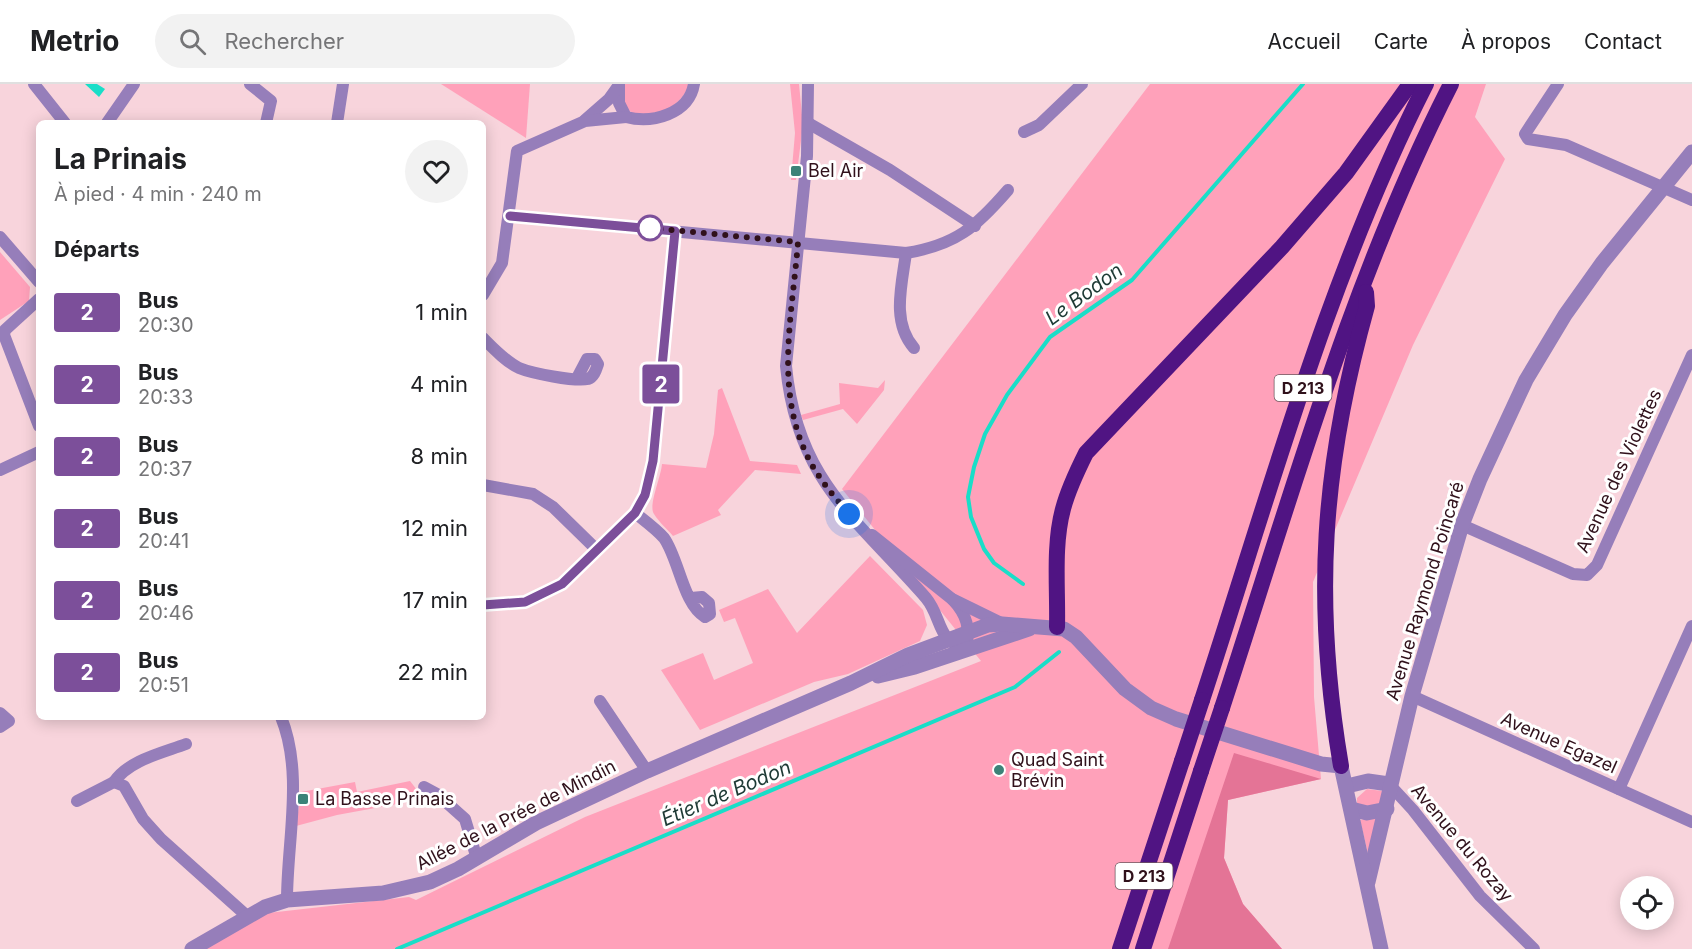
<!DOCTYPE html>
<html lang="fr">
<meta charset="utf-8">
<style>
:root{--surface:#fff;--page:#f2f2f2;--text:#202124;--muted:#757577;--line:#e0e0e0}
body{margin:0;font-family:Inter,sans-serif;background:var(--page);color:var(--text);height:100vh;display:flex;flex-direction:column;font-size:22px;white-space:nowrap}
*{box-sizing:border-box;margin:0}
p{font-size:20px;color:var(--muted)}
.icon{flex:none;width:33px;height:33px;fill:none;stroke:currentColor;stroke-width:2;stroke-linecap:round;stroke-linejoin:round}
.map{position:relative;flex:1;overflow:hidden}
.sheet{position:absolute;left:36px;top:36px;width:450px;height:600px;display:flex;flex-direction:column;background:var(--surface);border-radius:9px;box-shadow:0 3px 15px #0003}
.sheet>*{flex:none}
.badge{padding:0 12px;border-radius:4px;font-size:21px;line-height:39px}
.controls{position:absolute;left:1620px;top:792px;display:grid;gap:12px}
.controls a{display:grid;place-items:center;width:54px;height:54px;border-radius:50%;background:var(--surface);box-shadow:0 3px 15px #0003;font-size:30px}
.you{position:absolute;width:30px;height:30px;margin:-15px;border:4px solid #fff;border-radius:50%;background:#1a73e8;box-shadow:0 0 0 9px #1a73e833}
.map>.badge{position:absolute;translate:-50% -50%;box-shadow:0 0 0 3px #fff}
h2{padding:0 18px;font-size:22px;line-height:54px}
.round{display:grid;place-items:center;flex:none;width:63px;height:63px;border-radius:32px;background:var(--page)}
.summary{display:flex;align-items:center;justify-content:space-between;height:102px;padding:0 18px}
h1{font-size:28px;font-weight:700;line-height:45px}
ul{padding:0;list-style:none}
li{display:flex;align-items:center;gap:18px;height:72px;padding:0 18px}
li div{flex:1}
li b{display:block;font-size:22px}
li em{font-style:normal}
li .badge{min-width:66px;font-weight:700;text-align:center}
header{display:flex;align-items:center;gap:36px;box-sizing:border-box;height:84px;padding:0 30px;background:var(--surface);border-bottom:2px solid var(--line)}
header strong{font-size:28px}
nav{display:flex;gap:33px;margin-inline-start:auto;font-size:21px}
.search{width:420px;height:54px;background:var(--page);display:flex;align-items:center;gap:15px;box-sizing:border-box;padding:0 21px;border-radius:33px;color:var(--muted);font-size:22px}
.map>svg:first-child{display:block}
.green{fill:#ffa1ba}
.forest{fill:#e47496}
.water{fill:#19dec8}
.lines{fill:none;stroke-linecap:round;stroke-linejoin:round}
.stream{stroke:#19dec8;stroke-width:4}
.minor{stroke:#967eba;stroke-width:12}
.tertiary{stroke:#967eba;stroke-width:15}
.trunk{stroke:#501483;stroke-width:16}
.trunk-bridge{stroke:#501483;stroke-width:16}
.line-casing{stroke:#fff;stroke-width:14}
.line{stroke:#7c4f9a;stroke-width:9}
.walk{stroke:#30111b;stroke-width:6;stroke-dasharray:0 10.8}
.poi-dot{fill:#3d8278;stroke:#fff;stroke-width:2}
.stop-dot{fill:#fff;stroke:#7c4f9a;stroke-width:3}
.labels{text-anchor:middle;stroke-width:6;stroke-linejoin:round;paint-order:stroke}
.shield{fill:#fff;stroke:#6e585f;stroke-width:1.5}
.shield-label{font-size:16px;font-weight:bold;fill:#30111b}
.poi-label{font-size:18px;fill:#30111b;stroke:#fff;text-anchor:start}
.street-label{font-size:18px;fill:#30111b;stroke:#fff}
.water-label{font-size:20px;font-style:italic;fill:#1e3a35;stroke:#fff}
</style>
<header>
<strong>Metrio</strong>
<div class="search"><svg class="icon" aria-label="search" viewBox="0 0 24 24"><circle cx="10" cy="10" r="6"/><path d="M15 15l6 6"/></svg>Rechercher</div>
<nav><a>Accueil</a><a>Carte</a><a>À propos</a><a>Contact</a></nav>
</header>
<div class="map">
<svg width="1692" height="865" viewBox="0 0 1692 865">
<rect width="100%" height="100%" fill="#f8d4dc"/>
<g class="green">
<path d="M441 0H530L526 54Z"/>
<path d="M623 0H690C678 26 661 29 635 31L623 22Z"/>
<path d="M790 0H799L803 41 796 96H791L795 49Z"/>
<path d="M1150 0H1486L1475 33 1505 75 1413 261 1313 498 1314 613 1321 695 1228 716 1224 774 1243 820 1282 865H203L268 829 409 813 416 816 585 733 981 577 842 405Z"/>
<path d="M0 168 30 203 29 217 0 236Z"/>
<path d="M885 296 884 306 857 340 843 325 803 336 801 331 840 320 839 299 878 304Z"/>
<path d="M722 304 750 377 797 381 801 390 755 386 718 426 721 431 673 452C667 445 659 438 654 430 648 422 661 393 662 380L706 384 714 350 718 306Z"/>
<path d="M870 472 923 526 927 541 920 557 848 590 814 598 700 646 661 586 703 569 714 596 753 579 735 534 724 538 719 526 768 505 797 549Z"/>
<path d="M410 697 424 715 337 731 296 742 301 708 355 698 357 708Z"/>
<path d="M1367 705 1382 707 1381 718 1370 724 1357 721V714Z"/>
<path d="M1378 732 1369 774 1360 736Z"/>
</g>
<path class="forest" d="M1234 669 1321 695 1228 716 1224 774 1243 820 1282 865H1168Z"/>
<path class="water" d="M85 0H97L105 5 99 13Z"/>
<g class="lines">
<g class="stream">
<path d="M1023 500 994 479 984 465 971 433 968 413 974 383 985 350 1007 311 1050 253 1132 196 1303 0"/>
<path d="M397 865 1015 603 1059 568"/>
</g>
<g class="minor">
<path d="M34 0 65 39"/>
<path d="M250 0 271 17 266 39"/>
<path d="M619 0V19L626 33C652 40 689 30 694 0"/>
<path d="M808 0 807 72 786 282C797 397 856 434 926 514 937 527 938 543 947 554 951 559 960 563 966 566 970 544 968 532 952 515"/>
<path d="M1558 0 1525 50 1528 55 1566 61 1692 116"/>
<path d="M585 36 609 15 619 1"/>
<path d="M107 39 134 0"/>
<path d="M337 39 343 0"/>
<path d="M808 39 890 86 975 142"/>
<path d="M1024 48 1039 41 1082 0"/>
<path d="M510 132 906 169C956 161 976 143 1008 106"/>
<path d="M0 153 39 198"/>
<path d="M906 169C902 200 891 238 914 264"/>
<path d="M483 211 502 179 517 67 585 37 626 33"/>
<path d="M39 215 5 246 4 251 39 342"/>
<path d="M483 254C493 264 505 277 519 284 531 289 575 298 588 295 594 293 596 286 598 280L595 275H587L577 294"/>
<path d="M0 386 39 368"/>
<path d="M483 401 533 410 553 423 596 465"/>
<path d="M635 429C645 437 656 445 664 454 679 475 683 520 705 533L710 530 709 519 702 513 691 514"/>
<path d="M1462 441 1573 490 1587 491 1597 481 1692 271"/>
<path d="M872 451 952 515 1001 539"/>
<path d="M483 521 525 518 562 500 635 429 645 411 653 377 675 147"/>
<path d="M1412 612 1692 738"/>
<path d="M600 617 647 687"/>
<path d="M0 629 9 637 0 643"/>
<path d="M281 633C304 689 287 757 287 816"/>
<path d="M114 698C129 676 162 669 186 660"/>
<path d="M1389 700 1413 726 1480 812 1534 865"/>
<path d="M424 703 437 710 465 735 477 775"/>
<path d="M1619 705 1692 542"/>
<path d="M77 717 114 698 124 702 143 735 161 755 247 832"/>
</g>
<g class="tertiary">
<path d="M878 592 915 583 1029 545"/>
<path d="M1347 702 1368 697 1389 700"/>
<path d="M1351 725 1367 729 1387 725"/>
<path d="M1368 798 1412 612 1462 441 1480 395 1526 296 1565 231 1602 179 1692 68"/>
<path d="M192 865 265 823 287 816 383 809 430 798 458 785 536 739 647 687 851 599 908 571 988 541 1002 540 1064 545 1076 553 1125 605 1151 624 1176 635 1321 680 1341 682 1381 865"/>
</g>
<g class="trunk">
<path d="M1057 543C1058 505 1053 462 1063 425 1068 406 1077 387 1086 369L1282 163 1346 89 1410 0"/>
<path d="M1202 616C1270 409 1327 195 1426 0"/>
<path d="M1222 624C1291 414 1350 198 1451 0"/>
<path d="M1341 682C1313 517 1322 383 1367 222L1366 208"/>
<path d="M1120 865 1182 677"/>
<path d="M1143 865 1201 687"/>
</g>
<g class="trunk-bridge">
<path d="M1182 677 1202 616"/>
<path d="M1201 687 1222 624"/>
</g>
</g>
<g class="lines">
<g class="line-casing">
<path id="line" d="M483 521 525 518 562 500 635 429 645 411 653 377 675 147 510 132"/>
</g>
<use href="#line" class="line"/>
<path class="walk" d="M650 144 798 158C792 235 772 316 815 386 825 402 837 416 849 430"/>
</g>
<g class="poi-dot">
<rect x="790" y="81" width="12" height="12" rx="3"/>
<circle cx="999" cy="686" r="6"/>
<rect x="297" y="709" width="12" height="12" rx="3"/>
</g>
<circle class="stop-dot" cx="650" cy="144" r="12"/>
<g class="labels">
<g class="shield">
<rect x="1274.5" y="291" width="57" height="26" rx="4.5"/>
<rect x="1115.5" y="779" width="57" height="26" rx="4.5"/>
</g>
<g class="shield-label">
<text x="1303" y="310">D 213</text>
<text x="1144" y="798">D 213</text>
</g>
<g class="poi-label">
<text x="808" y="93">Bel Air</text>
<text x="1011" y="682">Quad Saint<tspan x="1011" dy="21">Brévin</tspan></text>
<text x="315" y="721">La Basse Prinais</text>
</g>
<g class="street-label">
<text transform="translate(1619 387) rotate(-65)" y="6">Avenue des Violettes</text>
<text transform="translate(1425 507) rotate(-73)" y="6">Avenue Raymond Poincaré</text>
<text transform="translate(1559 659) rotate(24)" y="6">Avenue Egazel</text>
<text transform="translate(516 731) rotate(-27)" y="6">Allée de la Prée de Mindin</text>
<text transform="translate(1462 759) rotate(50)" y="6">Avenue du Rozay</text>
</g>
<g class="water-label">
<text transform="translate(1084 210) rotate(-36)" y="7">Le Bodon</text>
<text transform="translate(726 709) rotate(-23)" y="7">Étier de Bodon</text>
</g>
</g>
</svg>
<div class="controls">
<a><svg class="icon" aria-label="locate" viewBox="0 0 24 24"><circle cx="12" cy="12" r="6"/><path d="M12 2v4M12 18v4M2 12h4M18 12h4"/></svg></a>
</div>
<div class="you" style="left:849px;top:430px"></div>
<b class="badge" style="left:661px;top:300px;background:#7c4f9a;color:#fff">2</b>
<section class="sheet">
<div class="summary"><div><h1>La Prinais</h1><p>À pied · 4 min · 240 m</p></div><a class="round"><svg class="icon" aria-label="heart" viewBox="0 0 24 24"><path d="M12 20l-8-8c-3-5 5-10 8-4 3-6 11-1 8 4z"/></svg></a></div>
<h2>Départs</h2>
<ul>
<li><span class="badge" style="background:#7c4f9a;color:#fff">2</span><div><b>Bus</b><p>20:30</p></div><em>1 min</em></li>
<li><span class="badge" style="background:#7c4f9a;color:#fff">2</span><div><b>Bus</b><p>20:33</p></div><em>4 min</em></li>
<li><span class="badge" style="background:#7c4f9a;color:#fff">2</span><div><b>Bus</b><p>20:37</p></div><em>8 min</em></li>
<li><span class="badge" style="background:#7c4f9a;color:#fff">2</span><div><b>Bus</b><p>20:41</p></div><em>12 min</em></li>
<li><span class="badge" style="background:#7c4f9a;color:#fff">2</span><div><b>Bus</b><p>20:46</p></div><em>17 min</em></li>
<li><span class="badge" style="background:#7c4f9a;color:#fff">2</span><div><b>Bus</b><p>20:51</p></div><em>22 min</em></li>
</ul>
</section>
</div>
